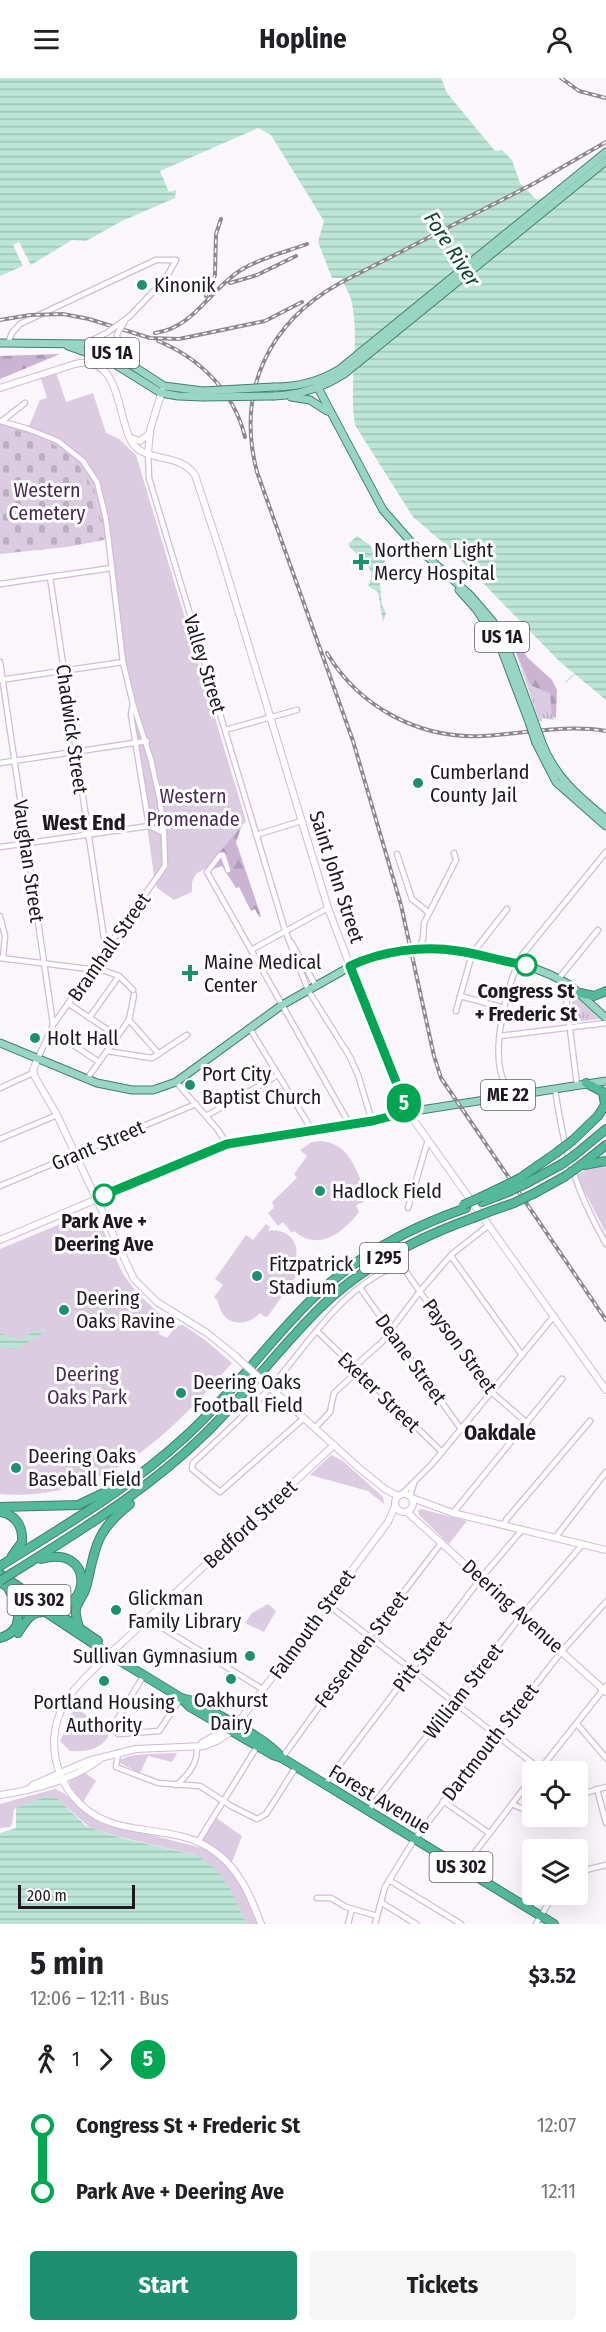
<!DOCTYPE html>
<meta charset="utf-8">
<style>
:root{--surface:#fff;--page:#f6f6f6;--text:#202124;--muted:#757577;--accent:#1e9072}
body{margin:0;font-family:"Fira Sans Condensed",sans-serif;background:var(--page);color:var(--text);height:100vh;display:flex;flex-direction:column;font-size:22px;white-space:nowrap}
*{box-sizing:border-box;margin:0}
p{font-size:20px;color:var(--muted)}
.icon{flex:none;width:33px;height:33px;fill:none;stroke:currentColor;stroke-width:2;stroke-linecap:round;stroke-linejoin:round}
.map{position:relative;height:1846px;overflow:hidden}
.sheet{display:flex;flex-direction:column;background:var(--surface);flex:1}
.sheet>*{flex:none}
.badge{padding:0 12px;border-radius:20px;font-size:21px;line-height:39px}
.buttons{position:absolute;left:522px;top:1683px;display:grid;gap:12px}
.buttons a{display:grid;place-items:center;width:66px;height:66px;border-radius:6px;background:var(--surface);box-shadow:0 6px 24px #0002;font-size:30px}
.scale{position:absolute;left:18px;bottom:15px;width:117px;box-sizing:border-box;padding-left:6px;border:3px solid #1f1722;border-top:0;font-size:16px;line-height:21px;white-space:nowrap;color:#1f1722;-webkit-text-stroke:4px #fff;paint-order:stroke}
.map>.badge{position:absolute;translate:-50% -50%;box-shadow:0 0 0 3px #fff}
.legs{display:flex;align-items:center;gap:9px;height:66px;padding:0 30px;font-size:20px}
.legs p{margin-inline-start:auto}
.head{display:flex;align-items:center;justify-content:space-between;height:102px;padding:0 30px}
h1{font-size:33px;font-weight:700;line-height:45px}
.button{display:flex;gap:12px;margin-top:auto;padding:12px 30px}
.button a{flex:1;height:69px;border-radius:6px;background:var(--accent);color:#fff;font-size:24px;font-weight:700;line-height:69px;text-align:center}
.button a+a{background:var(--page);color:var(--text)}
ul{padding:0 30px;list-style:none}
li{display:flex;align-items:center;gap:21px;height:66px;font-size:22px}
li i{display:grid;place-items:center;width:9px;height:100%;margin:0 8px;background:currentColor}
li i::after{content:'';width:15px;height:15px;margin:-8px;border:4px solid;border-radius:50%;background:var(--surface)}
li p{margin-inline-start:auto}
li:first-child i{background:linear-gradient(#0000 50%,currentColor 0)}
li:last-child i{background:linear-gradient(currentColor 50%,#0000 0)}
header{display:flex;justify-content:space-between;align-items:center;height:78px;padding:0 30px;background:var(--surface);font-size:27px;font-weight:700}
.map>svg:first-child{display:block}
.grass{fill:url(#grass-tufts)}
.forest{fill:url(#forest-firs)}
.cemetery{fill:url(#cemetery-stones)}
.green{fill:#dbcce1}
.water{fill:url(#water-rules)}
.lines{fill:none;stroke-linecap:round;stroke-linejoin:round}
.stream{stroke:#bbe5d5;stroke-width:1.5}
.street-casing{stroke:#d2bbda;stroke-width:7}
.secondary-casing{stroke:#d2bbda;stroke-width:8}
.primary-casing{stroke:#41806f;stroke-width:9}
.highway-casing{stroke:#41806f;stroke-width:10}
.street{stroke:#fff;stroke-width:4.5}
.secondary{stroke:#fff;stroke-width:6}
.primary{stroke:#98d5c2;stroke-width:7}
.highway{stroke:#53b999;stroke-width:8}
.rail-casing{stroke:#8f8890;stroke-width:4}
.rail{stroke:#fff;stroke-width:1.5;stroke-dasharray:4.5;stroke-linecap:butt}
.street-bridge-casing{stroke:#d2bbda;stroke-width:7;stroke-linecap:butt}
.secondary-bridge-casing{stroke:#d2bbda;stroke-width:8;stroke-linecap:butt}
.primary-bridge-casing{stroke:#41806f;stroke-width:9;stroke-linecap:butt}
.highway-bridge-casing{stroke:#41806f;stroke-width:10;stroke-linecap:butt}
.street-bridge{stroke:#fff;stroke-width:4.5}
.secondary-bridge{stroke:#fff;stroke-width:6}
.primary-bridge{stroke:#98d5c2;stroke-width:7}
.highway-bridge{stroke:#53b999;stroke-width:8}
.line-1-casing{stroke:#fff;stroke-width:14}
.line-1{stroke:#00a651;stroke-width:9}
.poi-dot{fill:#1e9072;stroke:#fff;stroke-width:2}
.stop-1-dot{fill:#fff;stroke:#00a651;stroke-width:3}
.labels{text-anchor:middle;stroke-width:6;stroke-linejoin:round;paint-order:stroke}
.shield{fill:#fff;stroke:#625d64;stroke-width:1.5}
.shield-label{font-size:18px;font-weight:bold;fill:#1f1722}
.poi-label{font-size:20px;fill:#1f1722;stroke:#fff;text-anchor:start}
.park-label{font-size:20px;fill:#482a53;stroke:#fff}
.street-label{font-size:20px;fill:#1f1722;stroke:#fff}
.stop-label{font-size:20px;font-weight:bold;fill:#1f1722;stroke:#fff}
.water-label{font-size:21px;font-style:italic;fill:#0d4535;stroke:#fff}
.neighbourhood-label{font-size:21px;font-weight:bold;fill:#1f1722;stroke:#fff}
.quarter-label{font-size:22px;font-weight:bold;fill:#1f1722;stroke:#fff}
</style>
<header><svg class="icon" aria-label="menu" viewBox="0 0 24 24"><path d="M4 6h16M4 12h16M4 18h16"/></svg>Hopline<svg class="icon" aria-label="person" viewBox="0 0 24 24"><circle cx="12" cy="8" r="4"/><path d="M4 21q1-7 8-7t8 7"/></svg></header>
<div class="map">
<svg width="606" height="1846" viewBox="0 0 606 1846">
<defs>
<pattern id="grass-tufts" width="24" height="20" patternUnits="userSpaceOnUse" patternTransform="scale(1.5)"><rect width="24" height="20" fill="#dbcce1"/><path d="M3 7l-1-3M5 7V3M7 7l1-3M15 17l-1-3M17 17v-4M19 17l1-3" fill="none" stroke="#bcaec1"/></pattern>
<pattern id="forest-firs" width="22" height="20" patternUnits="userSpaceOnUse" patternTransform="scale(1.5)"><rect width="22" height="20" fill="#cab4d2"/><path d="M5 1l3.5 6h-7zM16 11l3.5 6h-7z" fill="#ad9ab4"/></pattern>
<pattern id="cemetery-stones" width="16" height="16" patternUnits="userSpaceOnUse" patternTransform="scale(1.5)"><rect width="16" height="16" fill="#dbcce1"/><path d="M2 7V4a2 2 0 0 1 4 0v3zM10 15v-3a2 2 0 0 1 4 0v3z" fill="#bcaec1"/></pattern>
<pattern id="water-rules" width="6" height="5" patternUnits="userSpaceOnUse" patternTransform="scale(1.5)"><rect width="6" height="5" fill="#bbe5d5"/><path d="M0 2.5h6" fill="none" stroke="#a0c4b7"/></pattern>
</defs>
<rect width="100%" height="100%" fill="#fbf6fc"/>
<g class="grass">
<path d="M0 346C39 351 83 371 97 411 103 427 104 445 107 462H104C94 389 72 366 0 348Z"/>
<path d="M517 578 530 607 550 616 554 642 542 640V643H539Z"/>
<path d="M570 913 600 941 575 944Z"/>
</g>
<g class="forest">
<path d="M60 276 0 301V278Z"/>
<path d="M517 565 528 580 552 602 557 612 556 640 552 638 550 616 530 607 513 568Z"/>
<path d="M242 747 236 764 261 838 259 839 255 831 251 833 239 809 236 810 222 788 213 791 210 785 196 796Z"/>
</g>
<path class="cemetery" d="M0 348C73 365 94 389 104 462L67 469 0 476Z"/>
<g class="green">
<path d="M56 294 66 324 93 315 106 355 119 361 136 377 246 743 206 790 196 796 192 804V814L174 822 157 810 154 797 131 637 133 626 127 604 110 465 97 404 71 372 28 351 40 322 47 320 40 298Z"/>
<path d="M320 1063C347 1065 353 1085 363 1107L358 1110 359 1112 356 1114H360L364 1124 356 1127 359 1134C343 1155 318 1174 294 1153L292 1155 283 1144 278 1148 268 1135 274 1130 272 1124 297 1100 294 1096 307 1078 300 1072 312 1064Z"/>
<path d="M606 1086V1155L576 1097 587 1091Z"/>
<path d="M94 1132 123 1196 137 1215 161 1237 159 1256 167 1260 176 1248 183 1247 205 1262 232 1285C169 1357 105 1424 0 1416V1171Z"/>
<path d="M266 1146 270 1149 268 1153C291 1149 304 1170 292 1189L299 1194 268 1238 265 1239 260 1235C249 1247 229 1249 221 1233 218 1227 220 1224 214 1219L223 1207 215 1201 246 1157 253 1162Z"/>
<path d="M331 1377 343 1383 383 1419 384 1426 368 1413 310 1397Z"/>
<path d="M421 1431 467 1443 449 1466 419 1437 418 1433Z"/>
<path d="M268 1526 276 1533 264 1554 245 1545 252 1535Z"/>
<path d="M81 1633 107 1653 108 1659C99 1672 86 1674 70 1673L60 1663 72 1639 70 1637 73 1634Z"/>
<path d="M177 1675 172 1684 148 1678 140 1695 118 1684C125 1674 164 1676 177 1675Z"/>
<path d="M84 1694 96 1703 83 1724 71 1709 69 1703Z"/>
<path d="M55 1711 65 1716 82 1732 100 1744 206 1771 226 1787 239 1804 260 1846H247C233 1818 221 1792 193 1776L119 1759 89 1749 59 1722 47 1718 14 1731 12 1746 10 1749 0 1750V1726Z"/>
<path d="M215 1739 242 1758 232 1784 202 1762Z"/>
</g>
<g class="water">
<path d="M0 0H441L447 15 495 73 502 72 512 82 520 105 537 122 606 89V622L559 583 447 468 413 439 355 347C348 306 361 262 351 221 349 214 344 207 341 200H332L318 164 324 143 271 57 258 50 160 93 169 114 176 112 175 120 122 143 86 163 72 162 31 187 19 164 13 167 23 188 0 198Z"/>
<path d="M357 458 370 467 374 475 383 476 386 480 379 497 382 527 386 535 383 544 378 514 368 508C380 488 357 481 348 466Z"/>
<path d="M48 1252 16 1271 0 1269V1255L19 1262 35 1253Z"/>
<path d="M47 1718 58 1721 86 1748 121 1760 196 1777 217 1792 230 1811 247 1846H0V1755L16 1750V1730Z"/>
</g>
<g class="lines">
<path class="stream" d="M566 604 573 597"/>
<g class="street-casing">
<g id="street">
<path d="M117 256 118 269 130 283"/>
<path d="M89 264 108 254"/>
<path d="M8 265 12 255 20 246 156 182H176L166 200 130 238"/>
<path d="M0 343 28 351 58 363 83 383 97 404 106 441 123 584 133 626 151 682 160 723 164 755 165 788 53 947 38 980"/>
<path d="M2 343 25 325"/>
<path d="M148 376 149 400 285 852 308 912 350 979 358 997 372 1043"/>
<path d="M50 499 106 873"/>
<path d="M0 506 112 490"/>
<path d="M0 584 53 946"/>
<path d="M0 602 123 584"/>
<path d="M133 626 131 637 149 748"/>
<path d="M225 652 297 632"/>
<path d="M0 685 147 663"/>
<path d="M149 748 162 737"/>
<path d="M256 757 301 743"/>
<path d="M0 769 149 748 164 755"/>
<path d="M397 776 412 821 428 834"/>
<path d="M228 792 223 777H220L207 794 350 1047"/>
<path d="M0 838 5 858 3 880"/>
<path d="M291 864 316 908"/>
<path d="M251 872 328 830"/>
<path d="M418 872 423 861 424 845 456 782 454 775"/>
<path d="M0 880 105 893 119 898 133 912"/>
<path d="M559 900 598 852"/>
<path d="M564 903 577 1007"/>
<path d="M460 918 505 930"/>
<path d="M69 926 117 958"/>
<path d="M456 933 472 876 507 831"/>
<path d="M89 940 119 898"/>
<path d="M129 942 159 976"/>
<path d="M129 942 134 917"/>
<path d="M250 951 312 1052"/>
<path d="M52 953 99 984"/>
<path d="M500 958 606 945"/>
<path d="M107 973 152 980 187 957"/>
<path d="M87 1001 129 942"/>
<path d="M176 1004 218 1052 227 1066"/>
<path d="M0 1010 33 995"/>
<path d="M555 1011C564 1073 575 1111 606 1166"/>
<path d="M517 1016C513 1013 509 1011 506 1007 488 979 507 903 523 876L606 774"/>
<path d="M206 1038 278 997"/>
<path d="M0 1061 57 1037"/>
<path d="M0 1108 196 1026"/>
<path d="M408 1130 428 1062"/>
<path d="M451 1178 522 1277"/>
<path d="M360 1210 461 1351"/>
<path d="M317 1253 442 1374"/>
<path d="M354 1289 382 1264 420 1213 452 1176 489 1147"/>
<path d="M304 1340 220 1414 192 1391 193 1385C219 1361 245 1337 269 1311 308 1267 341 1209 398 1187L402 1188 409 1198 488 1311 527 1345"/>
<path d="M315 1350 330 1334 334 1315 358 1293"/>
<path d="M402 1416 432 1386 554 1238"/>
<path d="M410 1419 414 1405"/>
<path d="M453 1435 562 1301"/>
<path d="M504 1448 506 1442 590 1343"/>
<path d="M555 1460 606 1394"/>
<path d="M327 1526 544 1694"/>
<path d="M148 1541 264 1612"/>
<path d="M144 1597 112 1650 118 1656 159 1653 181 1620"/>
<path d="M577 1646 606 1680"/>
<path d="M118 1675 116 1689 158 1705 200 1708 231 1728 257 1741 266 1736 296 1689"/>
<path d="M282 1680 370 1558 442 1464"/>
<path d="M538 1694 606 1608"/>
<path d="M325 1706 481 1500 522 1452"/>
<path d="M176 1707C189 1697 198 1685 197 1669"/>
<path d="M597 1711 606 1745"/>
<path d="M578 1717 606 1709"/>
<path d="M443 1723 489 1755"/>
<path d="M512 1726 521 1730 532 1729"/>
<path d="M368 1733 522 1537 582 1467"/>
<path d="M198 1764 258 1667"/>
<path d="M463 1790 532 1700"/>
<path d="M578 1794 606 1787"/>
<path d="M389 1802 461 1846"/>
<path d="M317 1820H331L346 1829 377 1838"/>
<path d="M382 1825 416 1846"/>
<path d="M348 1846 352 1831"/>
<path d="M375 1846 385 1809 414 1762 562 1573 606 1524"/>
<path d="M536 1846 554 1816"/>
</g>
</g>
<g class="secondary-casing">
<g id="secondary">
<path d="M0 310 75 286C120 275 117 337 131 363 144 386 178 373 195 397L221 476 328 830 350 888"/>
<path d="M131 360 140 363 150 355"/>
<path d="M148 376 150 352 162 313"/>
<path d="M38 980 33 992 35 999 57 1037 134 1201 157 1224 207 1255 232 1275"/>
<path d="M0 1162 227 1066 372 1043 408 1034 606 1312"/>
<path d="M264 1304 359 1390 385 1411 398 1418"/>
<circle cx="404" cy="1425" r="9"/>
<path d="M412 1420 453 1435 606 1472"/>
<path d="M407 1434 606 1614"/>
<path d="M113 1573 334 1367"/>
<path d="M109 1576C95 1591 77 1605 66 1623 38 1669 62 1729 112 1745 142 1755 180 1752 208 1769 237 1786 250 1816 261 1846"/>
<path d="M202 1665 230 1649"/>
<path d="M29 1711 33 1707 88 1683 136 1671 204 1668 217 1663 232 1653 388 1444 395 1428"/>
<path d="M0 1717C34 1712 70 1703 99 1682"/>
</g>
</g>
<g class="primary-casing">
<g id="primary">
<path d="M0 265 90 266 116 277 164 308 203 313"/>
<path d="M68 268 108 282 161 315 178 318 203 319"/>
<path d="M317 308 383 432 412 465 470 517 493 544 508 572 534 643"/>
<path d="M274 309C298 309 319 304 340 291L606 74"/>
<path d="M274 318C299 317 322 310 344 296L606 83"/>
<path d="M291 319 310 322 327 333"/>
<path d="M459 512 476 531 499 565 529 644"/>
<path d="M536 665 556 704 606 748"/>
<path d="M542 665C555 699 578 718 606 741"/>
<path d="M350 888 408 1034 606 1003"/>
<path d="M0 965 97 1005 132 1012H153L176 1004 282 927 360 883 401 874 438 871 459 873 526 887 551 897 570 907 606 940"/>
</g>
</g>
<g class="highway-casing">
<g id="highway">
<path d="M580 915 594 918 606 913"/>
<path d="M573 1062 598 1038 605 1027 603 1014 586 1005"/>
<path d="M576 1076 606 1051"/>
<path d="M581 1087 606 1067"/>
<path d="M584 1087 606 1083"/>
<path d="M520 1100 556 1075"/>
<path d="M525 1106 562 1086"/>
<path d="M533 1116 564 1099"/>
<path d="M481 1119 504 1108"/>
<path d="M482 1124 508 1114"/>
<path d="M491 1133 514 1125"/>
<path d="M0 1429 78 1427 118 1408"/>
<path d="M0 1434C16 1437 23 1448 22 1464L12 1478"/>
<path d="M41 1481C97 1466 89 1536 52 1528"/>
<path d="M0 1488C64 1448 130 1410 186 1358 232 1316 267 1265 312 1221 356 1178 408 1150 466 1130"/>
<path d="M14 1494C81 1452 148 1412 205 1356 246 1316 280 1269 321 1229 364 1187 417 1160 473 1140"/>
<path d="M0 1496 98 1563"/>
<path d="M0 1504 109 1576 181 1620 190 1629 273 1677 282 1680 554 1846"/>
<path d="M79 1549C70 1523 82 1527 87 1506 96 1467 96 1453 130 1426"/>
<path d="M18 1555C26 1543 30 1533 46 1534"/>
<path d="M0 1560C25 1553 20 1530 9 1512"/>
<path d="M181 1620 193 1623C217 1637 266 1659 282 1680"/>
</g>
</g>
<use href="#street" class="street"/>
<use href="#secondary" class="secondary"/>
<use href="#primary" class="primary"/>
<use href="#highway" class="highway"/>
<g class="rail-casing">
<g id="rail">
<path d="M561 0 579 13 606 20"/>
<path d="M606 64 533 106 340 205C268 245 236 313 257 394L353 663 401 827 434 978 441 1000 606 1242"/>
<path d="M230 205 257 197 296 178"/>
<path d="M206 218 215 197 216 156 221 141"/>
<path d="M0 242 30 237 63 236 89 241 150 260 179 261 265 243 302 224"/>
<path d="M155 255C194 250 210 211 241 192 260 180 286 174 307 166"/>
<path d="M158 263C200 280 234 314 245 359"/>
<path d="M327 575C359 629 419 661 482 658 522 656 566 646 606 653"/>
</g>
</g>
<use href="#rail" class="rail"/>
<g class="street-bridge-casing">
<g id="street-bridge">
<path d="M108 254 130 238"/>
<path d="M117 256 125 243"/>
</g>
</g>
<g class="secondary-bridge-casing">
<path id="secondary-bridge" d="M232 1275 264 1304"/>
</g>
<g class="primary-bridge-casing">
<g id="primary-bridge">
<path d="M203 313 274 309"/>
<path d="M203 319 274 318"/>
<path d="M534 643 542 665"/>
<path d="M529 644 536 665"/>
</g>
</g>
<g class="highway-bridge-casing">
<g id="highway-bridge">
<path d="M556 1075 573 1062"/>
<path d="M562 1086 576 1076"/>
<path d="M564 1099 581 1087"/>
<path d="M504 1108 520 1100"/>
<path d="M508 1114 525 1106"/>
<path d="M514 1125 533 1116"/>
<path d="M463 1127 481 1119"/>
<path d="M473 1140 491 1133"/>
<path d="M0 1503 14 1494"/>
</g>
</g>
<use href="#street-bridge" class="street-bridge"/>
<use href="#secondary-bridge" class="secondary-bridge"/>
<use href="#primary-bridge" class="primary-bridge"/>
<use href="#highway-bridge" class="highway-bridge"/>
</g>
<g class="lines">
<g class="line-1-casing">
<path id="line-1" d="M104 1117 227 1066 372 1043 408 1034 350 888C381 873 424 867 458 873 481 876 503 884 526 887"/>
</g>
<use href="#line-1" class="line-1"/>
</g>
<g class="poi-dot">
<circle cx="142" cy="207" r="6"/>
<path d="M358 475h6v6h6v6h-6v6h-6v-6h-6v-6h6z"/>
<circle cx="418" cy="705" r="6"/>
<path d="M187 886h6v6h6v6h-6v6h-6v-6h-6v-6h6z"/>
<circle cx="35" cy="960" r="6"/>
<circle cx="190" cy="1007" r="6"/>
<circle cx="320" cy="1113" r="6"/>
<circle cx="257" cy="1198" r="6"/>
<circle cx="64" cy="1232" r="6"/>
<circle cx="181" cy="1315" r="6"/>
<circle cx="16" cy="1390" r="6"/>
<circle cx="116" cy="1532" r="6"/>
<circle cx="250" cy="1578" r="6"/>
<circle cx="231" cy="1601" r="6"/>
<circle cx="104" cy="1603" r="6"/>
</g>
<g class="stop-1-dot">
<circle cx="526" cy="887" r="10"/>
<circle cx="104" cy="1117" r="10"/>
</g>
<g class="labels">
<g class="shield">
<rect x="85" y="260" width="54" height="30" rx="4.5"/>
<rect x="475" y="544" width="54" height="30" rx="4.5"/>
<rect x="481" y="1002" width="54" height="30" rx="4.5"/>
<rect x="360" y="1165" width="48" height="30" rx="4.5"/>
<rect x="7.5" y="1507" width="63" height="30" rx="4.5"/>
<rect x="429.5" y="1774" width="63" height="30" rx="4.5"/>
</g>
<g class="shield-label">
<text x="112" y="281">US 1A</text>
<text x="502" y="565">US 1A</text>
<text x="508" y="1023">ME 22</text>
<text x="384" y="1186">I 295</text>
<text x="39" y="1528">US 302</text>
<text x="461" y="1795">US 302</text>
</g>
<g class="poi-label">
<text x="154" y="214">Kinonik</text>
<text x="374" y="479">Northern Light<tspan x="374" dy="23">Mercy Hospital</tspan></text>
<text x="430" y="701">Cumberland<tspan x="430" dy="23">County Jail</tspan></text>
<text x="204" y="891">Maine Medical<tspan x="204" dy="23">Center</tspan></text>
<text x="47" y="967">Holt Hall</text>
<text x="202" y="1003">Port City<tspan x="202" dy="23">Baptist Church</tspan></text>
<text x="332" y="1120">Hadlock Field</text>
<text x="269" y="1193">Fitzpatrick<tspan x="269" dy="23">Stadium</tspan></text>
<text x="76" y="1227">Deering<tspan x="76" dy="23">Oaks Ravine</tspan></text>
<text x="193" y="1311">Deering Oaks<tspan x="193" dy="23">Football Field</tspan></text>
<text x="28" y="1385">Deering Oaks<tspan x="28" dy="23">Baseball Field</tspan></text>
<text x="128" y="1527">Glickman<tspan x="128" dy="23">Family Library</tspan></text>
<text x="238" y="1585" text-anchor="end">Sullivan Gymnasium</text>
<text x="231" y="1629" text-anchor="middle">Oakhurst<tspan x="231" dy="23">Dairy</tspan></text>
<text x="104" y="1631" text-anchor="middle">Portland Housing<tspan x="104" dy="23">Authority</tspan></text>
</g>
<g class="park-label">
<text x="47" y="419">Western<tspan x="47" dy="23">Cemetery</tspan></text>
<text x="193" y="725">Western<tspan x="193" dy="23">Promenade</tspan></text>
<text x="87" y="1303">Deering<tspan x="87" dy="23">Oaks Park</tspan></text>
</g>
<g class="street-label">
<text transform="translate(205 586) rotate(73)" y="7">Valley Street</text>
<text transform="translate(72 651) rotate(82)" y="7">Chadwick Street</text>
<text transform="translate(29 783) rotate(82)" y="7">Vaughan Street</text>
<text transform="translate(337 799) rotate(72)" y="7">Saint John Street</text>
<text transform="translate(109 869) rotate(-55)" y="7">Bramhall Street</text>
<text transform="translate(98 1067) rotate(-23)" y="7">Grant Street</text>
<text transform="translate(460 1268) rotate(54)" y="7">Payson Street</text>
<text transform="translate(411 1281) rotate(54)" y="7">Deane Street</text>
<text transform="translate(379 1314) rotate(44)" y="7">Exeter Street</text>
<text transform="translate(250 1446) rotate(-43)" y="7">Bedford Street</text>
<text transform="translate(513 1528) rotate(42)" y="7">Deering Avenue</text>
<text transform="translate(312 1546) rotate(-54)" y="7">Falmouth Street</text>
<text transform="translate(361 1571) rotate(-53)" y="7">Fessenden Street</text>
<text transform="translate(422 1578) rotate(-53)" y="7">Pitt Street</text>
<text transform="translate(463 1613) rotate(-52)" y="7">William Street</text>
<text transform="translate(490 1664) rotate(-52)" y="7">Dartmouth Street</text>
<text transform="translate(380 1721) rotate(31)" y="7">Forest Avenue</text>
</g>
<g class="stop-label">
<text x="526" y="920">Congress St<tspan x="526" dy="23">+ Frederic St</tspan></text>
<text x="104" y="1150">Park Ave +<tspan x="104" dy="23">Deering Ave</tspan></text>
</g>
<g class="water-label">
<text transform="translate(452 171) rotate(57)" y="7">Fore River</text>
</g>
<g class="neighbourhood-label">
<text x="500" y="1362">Oakdale</text>
</g>
<g class="quarter-label">
<text x="84" y="752">West End</text>
</g>
</g>
</svg>
<div class="buttons">
<a><svg class="icon" aria-label="locate" viewBox="0 0 24 24"><circle cx="12" cy="12" r="6"/><path d="M12 2v4M12 18v4M2 12h4M18 12h4"/></svg></a>
<a><svg class="icon" aria-label="layers" viewBox="0 0 24 24"><path d="M12 4l9 5-9 5-9-5zM3 14l9 5 9-5"/></svg></a>
</div>
<div class="scale">200 m</div>
<b class="badge" style="left:404px;top:1025px;background:#00a651;color:#fff">5</b>
</div>
<section class="sheet">
<div class="head"><div><h1>5 min</h1><p>12:06 – 12:11 · Bus</p></div><b>$3.52</b></div>
<div class="legs"><svg class="icon" aria-label="walk" viewBox="0 0 24 24"><circle cx="13" cy="4" r="2"/><path d="M13 8l-2 6 4 7M11 14l-3 7M7 12l3-4h3l4 4"/></svg>1<svg class="icon" aria-label="forward" viewBox="0 0 24 24"><path d="M9 5l7 7-7 7"/></svg><b class="badge" style="background:#00a651;color:#fff">5</b></div>
<ul>
<li><i style="color:#00a651"></i><b>Congress St + Frederic St</b><p>12:07</p></li>
<li><i style="color:#00a651"></i><b>Park Ave + Deering Ave</b><p>12:11</p></li>
</ul>
<div class="button"><a>Start</a><a>Tickets</a></div>
</section>
